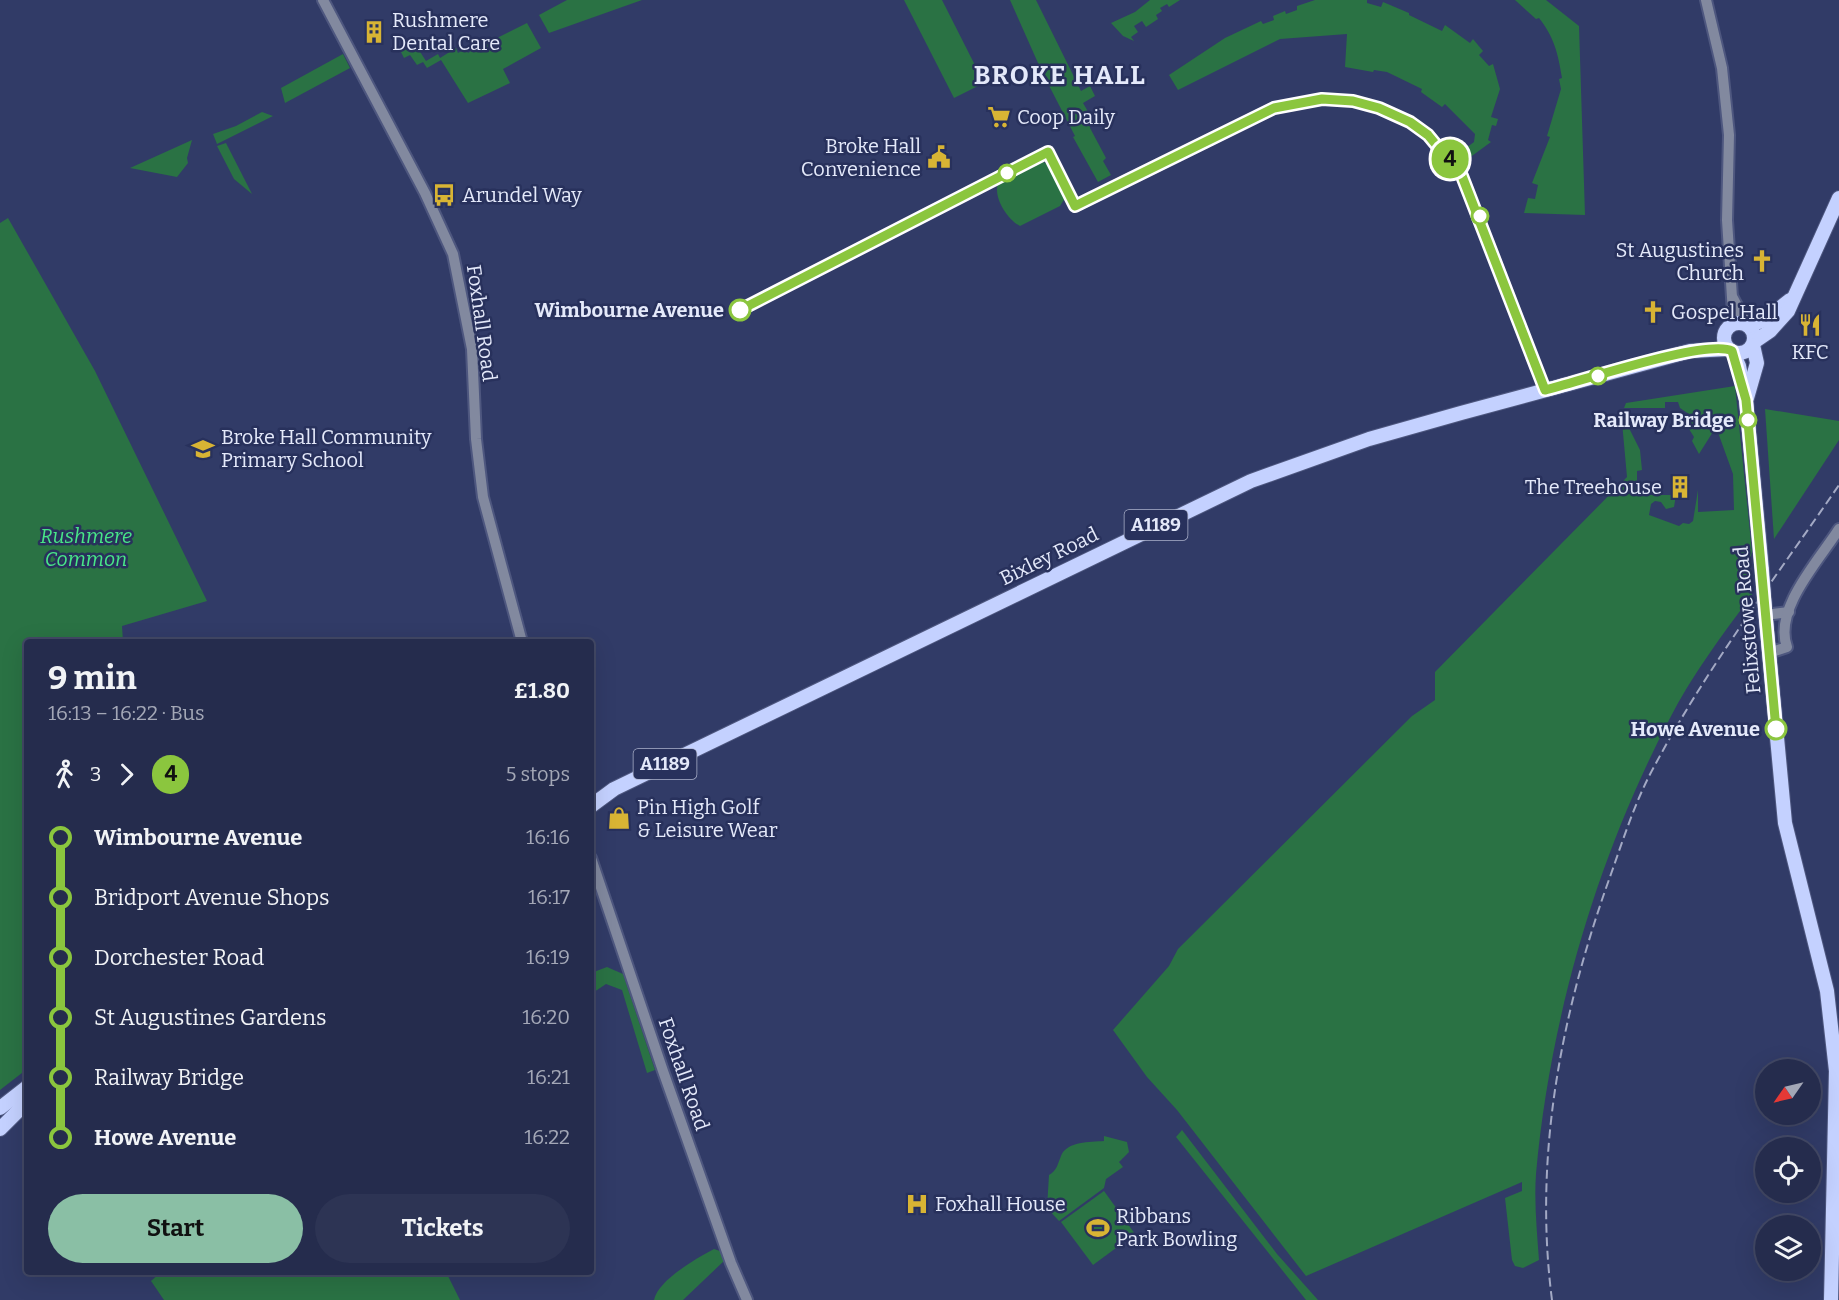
<!DOCTYPE html>
<meta charset="utf-8">
<style>
:root{--surface:#252c4d;--page:#2d3454;--text:#f1f3f6;--muted:#a3a7b6;--line:#424865;--accent:#8abfa5}
body{margin:0;font-family:Bitter,serif;background:var(--page);color:var(--text);height:100vh;display:flex;flex-direction:column;font-size:22px;white-space:nowrap}
*{box-sizing:border-box;margin:0}
p{font-size:20px;color:var(--muted)}
.icon{flex:none;width:33px;height:33px;fill:none;stroke:currentColor;stroke-width:2;stroke-linecap:round;stroke-linejoin:round}
.map{position:relative;flex:1;overflow:hidden}
.side{position:absolute;left:24px;top:639px;width:570px;height:636px;display:flex;flex-direction:column;background:var(--surface);border-radius:6px;box-shadow:0 6px 24px #0002,0 0 0 2px var(--line)}
.side>*{flex:none}
.badge{padding:0 12px;border-radius:20px;font-size:21px;line-height:39px}
.needle{width:39px;rotate:236deg}
.fabs{position:absolute;left:1755px;top:1059px;display:grid;gap:12px}
.fabs a{display:grid;place-items:center;width:66px;height:66px;border-radius:50%;background:var(--surface);box-shadow:0 6px 24px #0002,0 0 0 2px var(--line);font-size:30px}
.map>.badge{position:absolute;translate:-50% -50%;box-shadow:0 0 0 3px #fff}
.legs{display:flex;align-items:center;gap:9px;height:66px;padding:0 24px;font-size:20px}
.legs p{margin-inline-start:auto}
.headline{display:flex;align-items:center;justify-content:space-between;height:102px;padding:0 24px}
h1{font-size:33px;font-weight:700;line-height:45px}
.button{display:flex;gap:12px;margin-top:auto;padding:12px 24px}
.button a{flex:1;height:69px;border-radius:36px;background:var(--accent);color:#111;font-size:24px;font-weight:700;line-height:69px;text-align:center}
.button a+a{background:var(--page);color:var(--text)}
ul{padding:0 24px;list-style:none}
li{display:flex;align-items:center;gap:21px;height:60px;font-size:22px}
li i{display:grid;place-items:center;width:9px;height:100%;margin:0 8px;background:currentColor}
li i::after{content:'';width:15px;height:15px;margin:-8px;border:4px solid;border-radius:50%;background:var(--surface)}
li p{margin-inline-start:auto}
li:first-child i{background:linear-gradient(#0000 50%,currentColor 0)}
li:last-child i{background:linear-gradient(currentColor 50%,#0000 0)}
.map>svg:first-child{display:block}
.green{fill:#2a7244}
.lines{fill:none;stroke-linecap:round;stroke-linejoin:round}
.tertiary-casing{stroke:#4e577f;stroke-width:14}
.primary-casing{stroke:#4e577f;stroke-width:16}
.tertiary{stroke:#82899f;stroke-width:10}
.primary{stroke:#c4d1ff;stroke-width:14}
.rail{stroke:#a3a9c4;stroke-width:2;stroke-dasharray:9 4.5;stroke-linecap:butt}
.primary-bridge-casing{stroke:#4e577f;stroke-width:16;stroke-linecap:butt}
.primary-bridge{stroke:#c4d1ff;stroke-width:14}
.line-1-casing{stroke:#fff;stroke-width:14}
.line-1{stroke:#8bc63e;stroke-width:9}
.stop-1-dot{fill:#fff;stroke:#8bc63e;stroke-width:3}
.labels{text-anchor:middle;stroke-width:5;stroke-linejoin:round;paint-order:stroke}
.shield{fill:#28315c;stroke:#acb2cb;stroke-width:1.5}
.shield-label{font-size:18px;font-weight:bold;fill:#e4e9fa}
.poi-label{font-size:20px;fill:#e4e9fa;stroke:#28315c;text-anchor:start}
.stop-label{font-size:20px;font-weight:bold;fill:#e4e9fa;stroke:#28315c;text-anchor:end}
.street-label{font-size:20px;fill:#e4e9fa;stroke:#28315c}
.park-label{font-size:20px;font-style:italic;fill:#48e687;stroke:#28315c}
.district-label{font-size:26px;font-weight:bold;letter-spacing:1.5px;fill:#e4e9fa;stroke:#28315c}
</style>
<div class="map">
<svg width="1839" height="1300" viewBox="0 0 1839 1300">
<rect width="100%" height="100%" fill="#313b67"/>
<g class="green">
<path d="M567 0H642L549 33 539 15Z"/>
<path d="M904 0H942L984 83 954 98Z"/>
<path d="M1010 0H1036L1081 91 1090 86 1095 96 1083 103 1090 115V128L1106 158 1103 161 1111 175 1098 182 1073 137 1075 136 1042 72Z"/>
<path d="M1150 0H1180L1169 7 1167 4 1160 8 1162 11 1156 15 1158 19 1146 27 1142 21 1134 26 1138 32 1131 37 1134 41 1123 36 1111 23 1135 12Z"/>
<path d="M1367 0V3L1381 7 1383 2 1409 13V15L1442 31 1445 25 1470 43 1473 39 1483 51 1479 55 1489 66 1493 64 1500 89 1491 117 1498 119 1496 126 1492 125 1488 140 1491 142 1465 161 1459 153 1474 142 1475 134 1445 104 1442 107 1421 92 1422 89 1387 72 1374 70 1373 72 1345 67 1347 34 1280 39 1178 90 1169 75 1225 38 1261 21 1263 24 1274 20 1273 16 1285 11 1286 14 1297 10V6L1315 0Z"/>
<path d="M1515 0H1546L1579 26 1585 215 1524 213 1528 198 1535 199 1538 185 1532 183 1550 137 1547 136 1561 89 1559 79 1562 78C1558 53 1554 37 1539 18L1536 19Z"/>
<path d="M527 23 541 48 503 69 510 83 468 103 441 60 427 68 423 62 417 65 410 55 404 58 401 52 415 44 426 61 438 54 440 58 456 48 458 53 465 49 468 53 485 41 487 43Z"/>
<path d="M343 54 350 68 285 103 281 88Z"/>
<path d="M262 112 273 116 217 144 213 134 236 126Z"/>
<path d="M192 140 187 158 188 163 177 177 130 168Z"/>
<path d="M226 143 252 194 234 179 217 146Z"/>
<path d="M1041 161 1051 166 1065 198 1060 206 1020 226C1007 220 990 193 1000 180Z"/>
<path d="M8 218 95 371 207 601 122 626 123 642H27V1069L0 1090V223Z"/>
<path d="M1735 386 1752 552 1749 562 1752 595C1722 635 1692 675 1669 720 1597 858 1550 1018 1536 1174 1534 1202 1537 1232 1539 1260L1523 1268 1515 1266 1512 1260 1505 1198 1522 1191V1182L1306 1276 1177 1110 1147 1077 1113 1030 1169 966 1178 949 1412 716 1435 700V672L1627 477 1622 422 1627 424 1640 450 1642 470 1637 471V495H1676L1674 507 1666 509 1661 502 1655 501 1651 504 1649 515 1679 526 1683 523 1689 524 1693 521 1698 490V512L1734 510 1733 474 1716 427 1699 454 1692 441 1694 437 1689 429 1690 420 1687 418 1689 414 1680 408 1678 402H1665V408H1624L1626 403Z"/>
<path d="M1765 409 1839 421V440L1774 539Z"/>
<path d="M607 967 623 974 655 1070 647 1073 622 990 606 984 591 994V973Z"/>
<path d="M1182 1130 1277 1254 1318 1300H1306L1176 1137Z"/>
<path d="M1104 1136 1127 1142 1129 1152 1119 1162 1123 1167 1106 1179 1104 1188 1059 1221 1047 1208 1049 1175C1057 1171 1058 1163 1061 1156 1067 1141 1090 1142 1104 1141Z"/>
<path d="M1104 1191 1135 1234 1093 1265 1061 1222Z"/>
<path d="M714 1249 723 1252 726 1259 683 1300H654C658 1280 697 1258 714 1249Z"/>
<path d="M161 1272H446L460 1300H164L151 1281Z"/>
</g>
<g class="lines">
<g class="tertiary-casing">
<g id="tertiary">
<path d="M323 0 425 193 453 254 472 349 476 439 483 497 522 642"/>
<path d="M1706 0 1722 68 1729 135 1727 220 1733 313 1731 324"/>
<path d="M1733 298 1746 323"/>
<path d="M1765 615 1789 612"/>
<path d="M1769 653 1787 647C1773 609 1820 559 1839 529"/>
<path d="M591 858 663 1071 731 1263 747 1300"/>
</g>
</g>
<g class="primary-casing">
<g id="primary">
<circle cx="1739" cy="338" r="15"/>
<path d="M1749 326 1766 319 1790 300"/>
<path d="M1754 342 1770 331 1788 311 1839 198"/>
<path d="M1732 351 1739 366 1746 400 1762 570"/>
<path d="M1747 398 1757 363 1753 345"/>
<path d="M1765 609 1785 823 1827 991 1836 1071 1831 1300"/>
<path d="M591 806 614 789 1251 481 1369 439 1461 413 1690 351 1729 349"/>
<path d="M0 1108 27 1087"/>
<path d="M0 1129 27 1102"/>
</g>
</g>
<use href="#tertiary" class="tertiary"/>
<use href="#primary" class="primary"/>
<path class="rail" d="M1552 1300C1533 1154 1562 1010 1611 874 1624 837 1636 799 1655 765 1708 666 1776 577 1839 485"/>
<g class="primary-bridge-casing">
<path id="primary-bridge" d="M1762 570 1765 609"/>
</g>
<use href="#primary-bridge" class="primary-bridge"/>
</g>
<g class="lines">
<g class="line-1-casing">
<path id="line-1" d="M740 310 1048 152 1075 206 1274 108 1322 99 1353 101 1379 108 1410 122 1428 135 1462 176 1545 390C1579 382 1708 338 1732 351L1746 400 1776 729"/>
</g>
<use href="#line-1" class="line-1"/>
</g>
<defs>
<g id="building-bare" transform="scale(1.8)"><path d="M-4-6H4V6H1V3H-1V6H-4ZM-2.5-4.3h1.7v1.8h-1.7ZM.8-4.3h1.7v1.8H.8ZM-2.5-1h1.7V.8h-1.7ZM.8-1h1.7V.8H.8Z" fill="#d8b434" stroke="#28315c" stroke-width="2.5" paint-order="stroke"/></g>
<g id="supermarket-bare" transform="scale(1.8)"><path d="M-6-5.5h2.5l.6 2H6L4.5 2H-2.5L-4.4-4H-6ZM-1.5 3.2a1.3 1.3 0 1 0 .1 0ZM3 3.2a1.3 1.3 0 1 0 .1 0Z" fill="#d8b434" stroke="#28315c" stroke-width="2.5" paint-order="stroke"/></g>
<g id="civic-bare" transform="scale(1.8)"><path d="M-.6-6.5H3V-4.5H.6V-3L4-1V1h2V6H-6V1h2V-1L-.6-3ZM-1.2 2.5V6h2.4V2.5Z" fill="#d8b434" stroke="#28315c" stroke-width="2.5" paint-order="stroke"/></g>
<g id="bus-bare" transform="scale(1.8)"><path d="M-5-6H5V4H4V6H2V4H-2V6H-4V4H-5ZM-3.5-4V0h7V-4ZM-3.5 1.2v1.5H-2V1.2ZM2 1.2v1.5H3.5V1.2Z" fill="#d8b434" stroke="#28315c" stroke-width="2.5" paint-order="stroke"/></g>
<g id="church-bare" transform="scale(1.8)"><path d="M-1.2-6h2.4v3.5h3.3v2.4h-3.3V6h-2.4V-.1h-3.3v-2.4h3.3Z" fill="#d8b434" stroke="#28315c" stroke-width="2.5" paint-order="stroke"/></g>
<g id="restaurant-bare" transform="scale(1.8)"><path d="M-5-6h1v4h1v-4h1v4h1v-4h1v5L-1.5 .5V6h-2V.5L-5-1ZM5-6V6H3V1.5H1.5Q1.5-4 5-6Z" fill="#d8b434" stroke="#28315c" stroke-width="2.5" paint-order="stroke"/></g>
<g id="school-bare" transform="scale(1.8)"><path d="M0-5L7-2L0 1L-7-2ZM-4 1L0 2.5L4 1V4Q0 6-4 4Z" fill="#d8b434" stroke="#28315c" stroke-width="2.5" paint-order="stroke"/></g>
<g id="shop-bare" transform="scale(1.8)"><path d="M-5-2.5h2.3a2.7 3.5 0 0 1 5.4 0H5L5.5 6h-11ZM-1.5-2.5h3a1.5 2.3 0 0 0-3 0Z" fill="#d8b434" stroke="#28315c" stroke-width="2.5" paint-order="stroke"/></g>
<g id="hospital-bare" transform="scale(1.8)"><path d="M-5-5h3v3.5h4V-5h3V5h-3V1.5h-4V5h-3Z" fill="#d8b434" stroke="#28315c" stroke-width="2.5" paint-order="stroke"/></g>
<g id="stadium-bare" transform="scale(1.8)"><path d="M0-5a6.5 5 0 1 0 0 10a6.5 5 0 1 0 0-10ZM-3.5-1.8h7v3.6h-7Z" fill="#d8b434" stroke="#28315c" stroke-width="2.5" paint-order="stroke"/></g>
</defs>
<g fill-rule="evenodd">
<use href="#building-bare" x="374" y="32"/>
<use href="#supermarket-bare" x="999" y="117"/>
<use href="#civic-bare" x="939" y="157"/>
<use href="#bus-bare" x="444" y="195"/>
<use href="#church-bare" x="1762" y="261"/>
<use href="#church-bare" x="1653" y="312"/>
<use href="#restaurant-bare" x="1810" y="325"/>
<use href="#school-bare" x="203" y="449"/>
<use href="#building-bare" x="1680" y="487"/>
<use href="#shop-bare" x="619" y="818"/>
<use href="#hospital-bare" x="917" y="1204"/>
<use href="#stadium-bare" x="1098" y="1228"/>
</g>
<g class="stop-1-dot">
<circle cx="1007" cy="173" r="8"/>
<circle cx="1480" cy="216" r="8"/>
<circle cx="740" cy="310" r="10"/>
<circle cx="1598" cy="376" r="8"/>
<circle cx="1748" cy="420" r="8"/>
<circle cx="1776" cy="729" r="10"/>
</g>
<g class="labels">
<g class="shield">
<rect x="1124.5" y="510" width="63" height="30" rx="4.5"/>
<rect x="633.5" y="749" width="63" height="30" rx="4.5"/>
</g>
<g class="shield-label">
<text x="1156" y="531">A1189</text>
<text x="665" y="770">A1189</text>
</g>
<g class="poi-label">
<text x="392" y="27">Rushmere<tspan x="392" dy="23">Dental Care</tspan></text>
<text x="1017" y="124">Coop Daily</text>
<text x="921" y="153" text-anchor="end">Broke Hall<tspan x="921" dy="23">Convenience</tspan></text>
<text x="462" y="202">Arundel Way</text>
<text x="1744" y="257" text-anchor="end">St Augustines<tspan x="1744" dy="23">Church</tspan></text>
<text x="1671" y="319">Gospel Hall</text>
<text x="1810" y="359" text-anchor="middle">KFC</text>
<text x="221" y="444">Broke Hall Community<tspan x="221" dy="23">Primary School</tspan></text>
<text x="1662" y="494" text-anchor="end">The Treehouse</text>
<text x="637" y="814">Pin High Golf<tspan x="637" dy="23">&amp; Leisure Wear</tspan></text>
<text x="935" y="1211">Foxhall House</text>
<text x="1116" y="1223">Ribbans<tspan x="1116" dy="23">Park Bowling</tspan></text>
</g>
<g class="stop-label">
<text x="724" y="317">Wimbourne Avenue</text>
<text x="1734" y="427">Railway Bridge</text>
<text x="1760" y="736">Howe Avenue</text>
</g>
<g class="street-label">
<text transform="translate(482 323) rotate(82)" y="7">Foxhall Road</text>
<text transform="translate(1049 556) rotate(-26)" y="7">Bixley Road</text>
<text transform="translate(1747 620) rotate(-95)" y="7">Felixstowe Road</text>
<text transform="translate(684 1074) rotate(71)" y="7">Foxhall Road</text>
</g>
<g class="park-label">
<text x="86" y="543">Rushmere<tspan x="86" dy="23">Common</tspan></text>
</g>
<g class="district-label">
<text x="1060" y="84">BROKE HALL</text>
</g>
</g>
</svg>
<div class="fabs">
<a><svg class="needle" viewBox="-14 -14 28 28"><path d="M0-13l5 13h-10z" fill="#e53935"/><path d="M0 13l5-13h-10z" fill="#a3a7b6"/></svg></a>
<a><svg class="icon" aria-label="locate" viewBox="0 0 24 24"><circle cx="12" cy="12" r="6"/><path d="M12 2v4M12 18v4M2 12h4M18 12h4"/></svg></a>
<a><svg class="icon" aria-label="layers" viewBox="0 0 24 24"><path d="M12 4l9 5-9 5-9-5zM3 14l9 5 9-5"/></svg></a>
</div>
<b class="badge" style="left:1450px;top:159px;background:#8bc63e;color:#111">4</b>
<section class="side">
<div class="headline"><div><h1>9 min</h1><p>16:13 – 16:22 · Bus</p></div><b>£1.80</b></div>
<div class="legs"><svg class="icon" aria-label="walk" viewBox="0 0 24 24"><circle cx="13" cy="4" r="2"/><path d="M13 8l-2 6 4 7M11 14l-3 7M7 12l3-4h3l4 4"/></svg>3<svg class="icon" aria-label="forward" viewBox="0 0 24 24"><path d="M9 5l7 7-7 7"/></svg><b class="badge" style="background:#8bc63e;color:#111">4</b><p>5 stops</p></div>
<ul>
<li><i style="color:#8bc63e"></i><b>Wimbourne Avenue</b><p>16:16</p></li>
<li><i style="color:#8bc63e"></i><span>Bridport Avenue Shops</span><p>16:17</p></li>
<li><i style="color:#8bc63e"></i><span>Dorchester Road</span><p>16:19</p></li>
<li><i style="color:#8bc63e"></i><span>St Augustines Gardens</span><p>16:20</p></li>
<li><i style="color:#8bc63e"></i><span>Railway Bridge</span><p>16:21</p></li>
<li><i style="color:#8bc63e"></i><b>Howe Avenue</b><p>16:22</p></li>
</ul>
<div class="button"><a>Start</a><a>Tickets</a></div>
</section>
</div>
